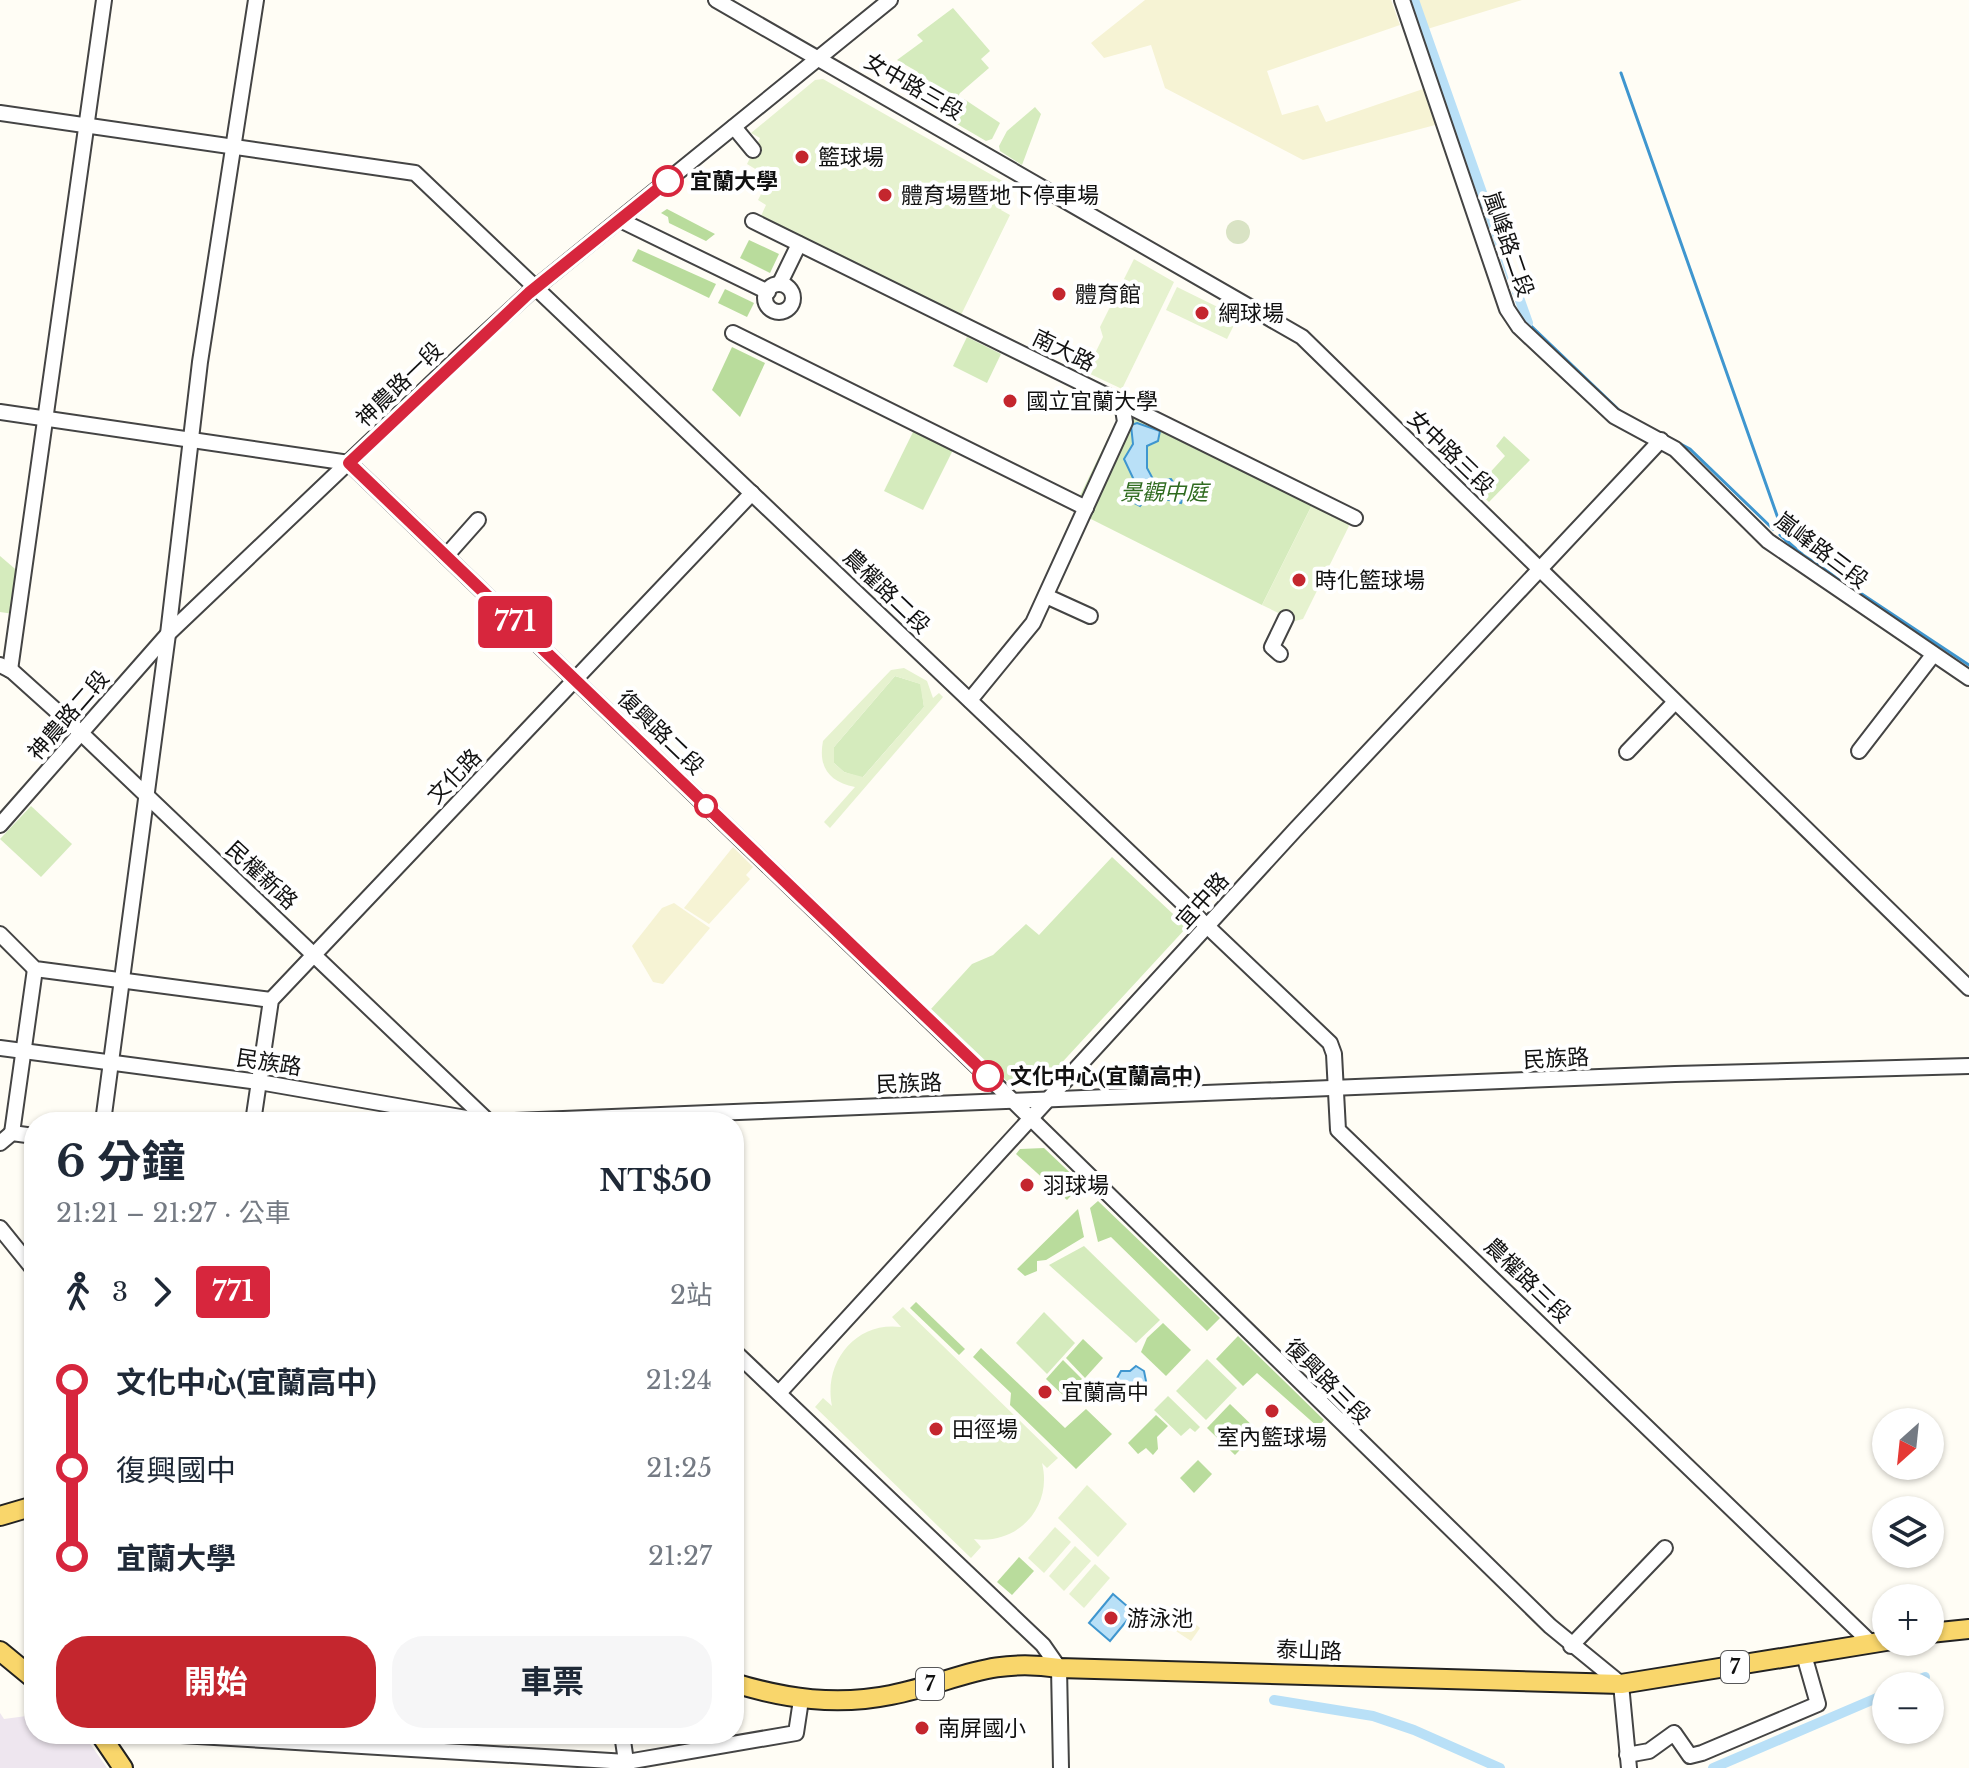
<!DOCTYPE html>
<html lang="zh-TW">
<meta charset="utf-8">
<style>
:root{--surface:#fff;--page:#f6f6f7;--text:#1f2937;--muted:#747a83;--accent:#c4262e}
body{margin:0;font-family:"Libre Baskerville","Noto Sans TC",serif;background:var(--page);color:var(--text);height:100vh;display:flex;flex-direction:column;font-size:30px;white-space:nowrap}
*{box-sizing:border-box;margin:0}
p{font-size:26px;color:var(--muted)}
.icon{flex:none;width:44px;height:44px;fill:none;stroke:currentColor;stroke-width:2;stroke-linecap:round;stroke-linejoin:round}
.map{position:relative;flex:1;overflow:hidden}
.panel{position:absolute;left:24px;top:1112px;width:720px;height:632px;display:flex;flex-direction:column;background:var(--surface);border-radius:32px;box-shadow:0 2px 6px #0004}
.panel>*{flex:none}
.badge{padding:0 16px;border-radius:6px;font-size:28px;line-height:52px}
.needle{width:52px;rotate:207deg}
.controls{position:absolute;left:1872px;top:1408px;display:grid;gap:16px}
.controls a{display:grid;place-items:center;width:72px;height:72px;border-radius:50%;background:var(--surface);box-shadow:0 2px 6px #0004;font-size:40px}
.map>.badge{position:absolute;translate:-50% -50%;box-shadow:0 0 0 4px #fff}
.legs{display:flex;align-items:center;gap:12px;height:88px;padding:0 32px;font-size:26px}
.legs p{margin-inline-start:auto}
.overview{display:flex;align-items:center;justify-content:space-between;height:136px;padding:0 32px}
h1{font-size:44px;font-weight:700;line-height:60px}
.primary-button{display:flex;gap:16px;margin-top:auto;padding:16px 32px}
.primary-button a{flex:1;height:92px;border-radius:32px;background:var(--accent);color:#fff;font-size:32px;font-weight:700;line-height:92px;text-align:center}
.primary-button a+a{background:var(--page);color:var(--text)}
ul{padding:0 32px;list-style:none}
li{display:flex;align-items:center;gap:28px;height:88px;font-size:30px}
li i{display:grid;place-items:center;width:12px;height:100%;margin:0 10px;background:currentColor}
li i::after{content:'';width:20px;height:20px;margin:-10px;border:6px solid;border-radius:50%;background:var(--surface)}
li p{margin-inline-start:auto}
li:first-child i{background:linear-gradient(#0000 50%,currentColor 0)}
li:last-child i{background:linear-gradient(currentColor 50%,#0000 0)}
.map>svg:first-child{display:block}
.industrial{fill:#eee6ef}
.farmland{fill:#f6f3d4}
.green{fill:#d5ebbd}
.forest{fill:#b9dc9c}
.cemetery{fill:#d9e3c4}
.pitch{fill:#e6f2cf;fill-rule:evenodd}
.water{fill:#b9e0f7;stroke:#3f96cf;stroke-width:2}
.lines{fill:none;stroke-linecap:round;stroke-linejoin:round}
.stream{stroke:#3f96cf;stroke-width:3}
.canal{stroke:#b9e0f7;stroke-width:10}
.minor-casing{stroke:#444;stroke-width:18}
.major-casing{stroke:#222;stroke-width:22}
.minor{stroke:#fff;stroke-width:14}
.major{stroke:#f9d66b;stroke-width:18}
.line-1-casing{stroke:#fff;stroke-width:18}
.line-1{stroke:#d7263d;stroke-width:12}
.poi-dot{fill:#c4262e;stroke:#fff;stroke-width:3}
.stop-1-dot{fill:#fff;stroke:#d7263d;stroke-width:4}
.labels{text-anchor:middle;stroke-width:8;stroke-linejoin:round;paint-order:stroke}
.shield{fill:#fff;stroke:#585858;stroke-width:2}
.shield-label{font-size:20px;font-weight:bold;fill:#111}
.street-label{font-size:22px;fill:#111;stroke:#fff}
.poi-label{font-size:22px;fill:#111;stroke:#fff;text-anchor:start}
.stop-label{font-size:22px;font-weight:bold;fill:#111;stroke:#fff;text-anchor:start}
.park-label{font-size:22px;font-style:italic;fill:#2f6b1f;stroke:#fff}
</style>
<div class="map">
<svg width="1969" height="1768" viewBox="0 0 1969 1768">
<rect width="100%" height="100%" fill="#fffdf5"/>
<path class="industrial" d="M0 1713 4 1719 34 1715V1734H62L67 1741 84 1735 107 1768H0Z"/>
<g class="farmland">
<path d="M1145 0H1391L1400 25 1267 71 1282 115 1318 105 1326 122 1423 89 1439 124 1303 160 1165 88 1151 45 1104 58 1091 43Z"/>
<path d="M1413 0H1522L1424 30Z"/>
<path d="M733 847 753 867 746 875 750 879 709 924 684 908Z"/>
<path d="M674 903 710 928 663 984 653 982 632 946 662 908Z"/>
<path d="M1176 1607 1200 1628 1191 1641 1162 1622Z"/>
</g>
<g class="green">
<path d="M953 8 990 51 981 59 989 68 960 93 948 114 942 115 906 94 918 72 897 60 923 41 917 35Z"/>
<path d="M964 99 1000 123 992 139 986 141 957 124 955 117Z"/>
<path d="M1035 107 1041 114 1022 165 1000 151 999 146 1007 131Z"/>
<path d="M967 337 1001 354 987 383 953 366Z"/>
<path d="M1123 407 1314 501 1262 605 1073 510Z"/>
<path d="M914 430 953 450 923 510 884 491Z"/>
<path d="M1504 436 1530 460 1489 502 1475 489 1505 456 1496 446Z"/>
<path d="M0 556 21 574 14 614 0 612Z"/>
<path d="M895 676 921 684 924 707 862 778 844 772 834 763V747Z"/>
<path d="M31 806 72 844 41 877 0 839Z"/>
<path d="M1112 857 1187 927 1044 1082 1011 1085 931 1009 972 964 993 955 1026 924 1039 935Z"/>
<path d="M1084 1246 1160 1320 1136 1343 1049 1265Z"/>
<path d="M1044 1312 1075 1343 1047 1374 1016 1343Z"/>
<path d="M1207 1359 1237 1388 1206 1420 1176 1391Z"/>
<path d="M1168 1396 1200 1427 1195 1432 1190 1428 1181 1436 1154 1410Z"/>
</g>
<g class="forest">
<path d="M667 209 715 234 706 241 669 223 668 217 661 213Z"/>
<path d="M749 240 779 254 770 273 740 258Z"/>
<path d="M638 249 716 284 709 298 632 261Z"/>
<path d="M725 289 754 303 747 317 718 303Z"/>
<path d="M732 347 765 363 740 417 712 390Z"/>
<path d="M1044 1148 1082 1184 1067 1200 1016 1154 1020 1149Z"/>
<path d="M1098 1201 1220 1318 1207 1331 1111 1237 1098 1242 1090 1208Z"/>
<path d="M1078 1209 1084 1237 1046 1260 1037 1261V1271L1025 1276 1017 1269Z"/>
<path d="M916 1302 965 1349 959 1355 910 1308Z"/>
<path d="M1163 1323 1191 1350 1166 1376 1141 1352 1147 1338Z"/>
<path d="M1238 1336 1324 1420 1318 1427 1257 1373 1243 1386 1216 1359Z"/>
<path d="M1083 1339 1103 1358 1085 1378 1066 1358Z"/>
<path d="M981 1348 1065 1428 1086 1409 1112 1434 1076 1469 1010 1405 1011 1393 973 1357Z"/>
<path d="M1063 1360 1082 1379 1066 1398 1046 1379Z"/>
<path d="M1230 1404 1258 1431 1235 1455 1207 1428Z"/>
<path d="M1156 1415 1168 1426 1157 1437 1158 1449 1153 1455 1146 1448 1138 1454 1128 1443Z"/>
<path d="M1198 1460 1212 1474 1194 1493 1180 1478Z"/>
<path d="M1019 1557 1034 1571 1012 1595 997 1582Z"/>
</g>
<circle class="cemetery" cx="1238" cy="232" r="12"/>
<g class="pitch">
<path d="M823 79 1013 187 1001 210 1010 215 961 315 761 216 766 205 758 200 763 190 750 183 757 170 747 164 760 138 751 133 815 80Z"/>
<path d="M1134 259 1174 282 1122 389 1086 372 1103 337 1100 327Z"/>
<path d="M1177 287 1238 317 1227 339 1166 310Z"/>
<path d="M1314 501 1345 517 1349 526 1303 619 1295 621 1262 605Z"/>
<path d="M904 668 927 681 933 698 939 693 943 697 830 828 824 822 855 787C829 782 818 767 823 741L891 670ZM895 676 920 684 924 707 863 777 844 772 834 763V747Z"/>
<path d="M903 1307 1058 1458 1047 1468 1042 1463C1053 1507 1018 1545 974 1539L981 1547 971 1558 815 1407 823 1398 832 1406C823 1363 855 1321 901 1327L892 1317Z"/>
<path d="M1087 1485 1127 1524 1098 1557 1058 1518Z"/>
<path d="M1055 1527 1071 1542 1044 1573 1028 1558Z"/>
<path d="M1075 1546 1091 1561 1064 1591 1049 1576Z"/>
<path d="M1095 1564 1110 1578 1084 1608 1069 1594Z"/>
</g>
<g class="water">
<path d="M1137 423 1160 431 1158 441 1147 446V468L1154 481 1171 479 1184 497 1181 503 1149 495 1140 506 1127 499 1134 480 1124 459 1133 444 1131 425Z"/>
<path d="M1136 1366 1144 1371 1147 1386 1140 1392 1131 1393 1116 1380 1121 1371H1130Z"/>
<path d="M1113 1594 1134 1612 1110 1641 1089 1623Z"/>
</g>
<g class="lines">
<g class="stream">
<path d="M1621 73 1786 541"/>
<path d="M1528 323 1621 412 1690 449 1773 529"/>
<path d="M1780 535 1803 555 1969 665"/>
</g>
<g class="canal">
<path d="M1414 0 1528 323"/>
<path d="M1904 1686 1925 1677"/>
<path d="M1274 1700 1373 1716 1414 1730 1500 1768"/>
<path d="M1713 1768 1886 1694"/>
</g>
<g class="minor-casing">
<g id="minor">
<path d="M716 0 1302 337 1969 988"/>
<path d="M1402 0 1507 309 1519 327 1614 416 1675 449 1768 541 1969 678"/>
<path d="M0 113 415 173 1330 1043 1334 1054 1338 1130 1871 1643"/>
<path d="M734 127 753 150"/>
<path d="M620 220 768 292"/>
<path d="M753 221 1355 518"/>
<path d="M780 283 799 244"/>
<circle cx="779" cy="298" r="14"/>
<path d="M733 333 1086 508"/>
<path d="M0 412 349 463"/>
<path d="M349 463 1012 1100 1550 1626 1621 1684 1629 1768"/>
<path d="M446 556 478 520"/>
<path d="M1046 596 1090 616"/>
<path d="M1280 654 1272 647 1286 618"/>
<path d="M0 665 12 671 81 733 489 1122"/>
<path d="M10 670 104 0"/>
<path d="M970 700 1033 623 1125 422 1122 403"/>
<path d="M1859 751 1933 655"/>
<path d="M1627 752 1675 702"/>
<path d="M0 825 168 634 459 357 529 293 890 0"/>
<path d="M0 934 35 969 271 1000"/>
<path d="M0 1048 259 1082 489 1122 1675 1074 1969 1066"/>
<path d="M103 1122 168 634 200 362 256 0"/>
<path d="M253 1122 271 1000 752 493"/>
<path d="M12 1133 35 969"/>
<path d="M0 1143 12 1133 34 1136"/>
<path d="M0 1228 34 1270"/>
<path d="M734 1351 1043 1645 1059 1668 1061 1768"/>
<path d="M779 1393 1295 830 1661 440"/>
<path d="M1571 1646 1665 1548"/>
<path d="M164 1734 627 1762 796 1733 801 1700"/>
<path d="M622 1734 627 1768"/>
<path d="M1627 1755 1649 1751 1674 1733 1690 1756 1702 1753 1818 1704 1804 1655"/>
</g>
</g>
<g class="major-casing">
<g id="major">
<path d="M0 1516 34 1506"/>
<path d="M1930 1633 1969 1629"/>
<path d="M0 1651 34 1679"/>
<path d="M734 1683C786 1699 837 1706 891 1695 956 1682 987 1657 1059 1668L1621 1684 1886 1641"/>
<path d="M100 1734 123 1768"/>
</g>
</g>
<use href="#minor" class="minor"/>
<use href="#major" class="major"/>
</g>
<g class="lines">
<g class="line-1-casing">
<path id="line-1" d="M668 181 529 293 349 463 988 1076"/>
</g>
<use href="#line-1" class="line-1"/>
</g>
<g class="poi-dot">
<circle cx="802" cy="157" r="8"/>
<circle cx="885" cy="195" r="8"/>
<circle cx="1059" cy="294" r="8"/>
<circle cx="1202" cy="313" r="8"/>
<circle cx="1010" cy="401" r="8"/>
<circle cx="1299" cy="580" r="8"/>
<circle cx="1027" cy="1185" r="8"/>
<circle cx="1045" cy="1392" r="8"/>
<circle cx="1272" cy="1411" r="8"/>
<circle cx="936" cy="1429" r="8"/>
<circle cx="1111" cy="1618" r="8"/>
<circle cx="922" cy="1728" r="8"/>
</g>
<g class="stop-1-dot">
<circle cx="668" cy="181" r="14"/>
<circle cx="706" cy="806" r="10"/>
<circle cx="988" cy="1076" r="14"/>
</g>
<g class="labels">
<g class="shield">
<rect x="1721" y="1651" width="28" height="32" rx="6"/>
<rect x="916" y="1668" width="28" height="32" rx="6"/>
</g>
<g class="shield-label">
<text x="1735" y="1674">7</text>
<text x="930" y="1691">7</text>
</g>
<g class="street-label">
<text transform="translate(914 86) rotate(30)" y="8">女中路三段</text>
<text transform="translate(1509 244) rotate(71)" y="8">嵐峰路二段</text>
<text transform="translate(1064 350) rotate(26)" y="8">南大路</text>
<text transform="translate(399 384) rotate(-44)" y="8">神農路一段</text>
<text transform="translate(1451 452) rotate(44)" y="8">女中路三段</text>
<text transform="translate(1822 550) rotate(37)" y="8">嵐峰路三段</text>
<text transform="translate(887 591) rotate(44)" y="8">農權路二段</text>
<text transform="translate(68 715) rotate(-49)" y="8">神農路二段</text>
<text transform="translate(661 732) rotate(44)" y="8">復興路二段</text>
<text transform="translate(454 776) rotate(-46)" y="8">文化路</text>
<text transform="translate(262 875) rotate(43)" y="8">民權新路</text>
<text transform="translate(1202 900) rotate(-48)" y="8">宜中路</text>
<text transform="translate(1556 1058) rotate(-3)" y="8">民族路</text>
<text transform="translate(269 1062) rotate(9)" y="8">民族路</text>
<text transform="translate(909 1083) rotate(-2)" y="8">民族路</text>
<text transform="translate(1528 1280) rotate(44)" y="8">農權路三段</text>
<text transform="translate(1328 1381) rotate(45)" y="8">復興路三段</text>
<text transform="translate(1309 1650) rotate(2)" y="8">泰山路</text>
</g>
<g class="poi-label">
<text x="818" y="165">籃球場</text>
<text x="901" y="203">體育場暨地下停車場</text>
<text x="1075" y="302">體育館</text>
<text x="1218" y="321">網球場</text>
<text x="1026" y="409">國立宜蘭大學</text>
<text x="1315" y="588">時化籃球場</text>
<text x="1043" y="1193">羽球場</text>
<text x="1061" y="1400">宜蘭高中</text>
<text x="952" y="1437">田徑場</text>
<text x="1272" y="1445" text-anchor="middle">室內籃球場</text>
<text x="1127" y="1626">游泳池</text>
<text x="938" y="1736">南屏國小</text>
</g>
<g class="stop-label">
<text x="690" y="189">宜蘭大學</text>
<text x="1010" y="1084">文化中心(宜蘭高中)</text>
</g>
<g class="park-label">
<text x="1164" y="500">景觀中庭</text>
</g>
</g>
</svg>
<div class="controls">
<a><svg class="needle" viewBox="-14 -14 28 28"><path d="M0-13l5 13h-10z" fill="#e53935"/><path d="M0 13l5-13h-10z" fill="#747a83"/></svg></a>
<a><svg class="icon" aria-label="layers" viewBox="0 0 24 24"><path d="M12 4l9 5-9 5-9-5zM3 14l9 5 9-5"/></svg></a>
<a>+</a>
<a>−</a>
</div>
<b class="badge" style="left:515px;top:622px;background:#d7263d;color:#fff">771</b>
<section class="panel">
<div class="overview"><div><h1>6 分鐘</h1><p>21:21 – 21:27 · 公車</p></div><b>NT$50</b></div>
<div class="legs"><svg class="icon" aria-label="walk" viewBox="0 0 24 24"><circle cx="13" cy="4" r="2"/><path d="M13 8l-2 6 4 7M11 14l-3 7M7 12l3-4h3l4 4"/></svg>3<svg class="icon" aria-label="forward" viewBox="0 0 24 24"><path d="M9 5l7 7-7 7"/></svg><b class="badge" style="background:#d7263d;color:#fff">771</b><p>2站</p></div>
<ul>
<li><i style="color:#d7263d"></i><b>文化中心(宜蘭高中)</b><p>21:24</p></li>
<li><i style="color:#d7263d"></i><span>復興國中</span><p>21:25</p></li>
<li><i style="color:#d7263d"></i><b>宜蘭大學</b><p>21:27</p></li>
</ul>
<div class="primary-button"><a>開始</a><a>車票</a></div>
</section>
</div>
